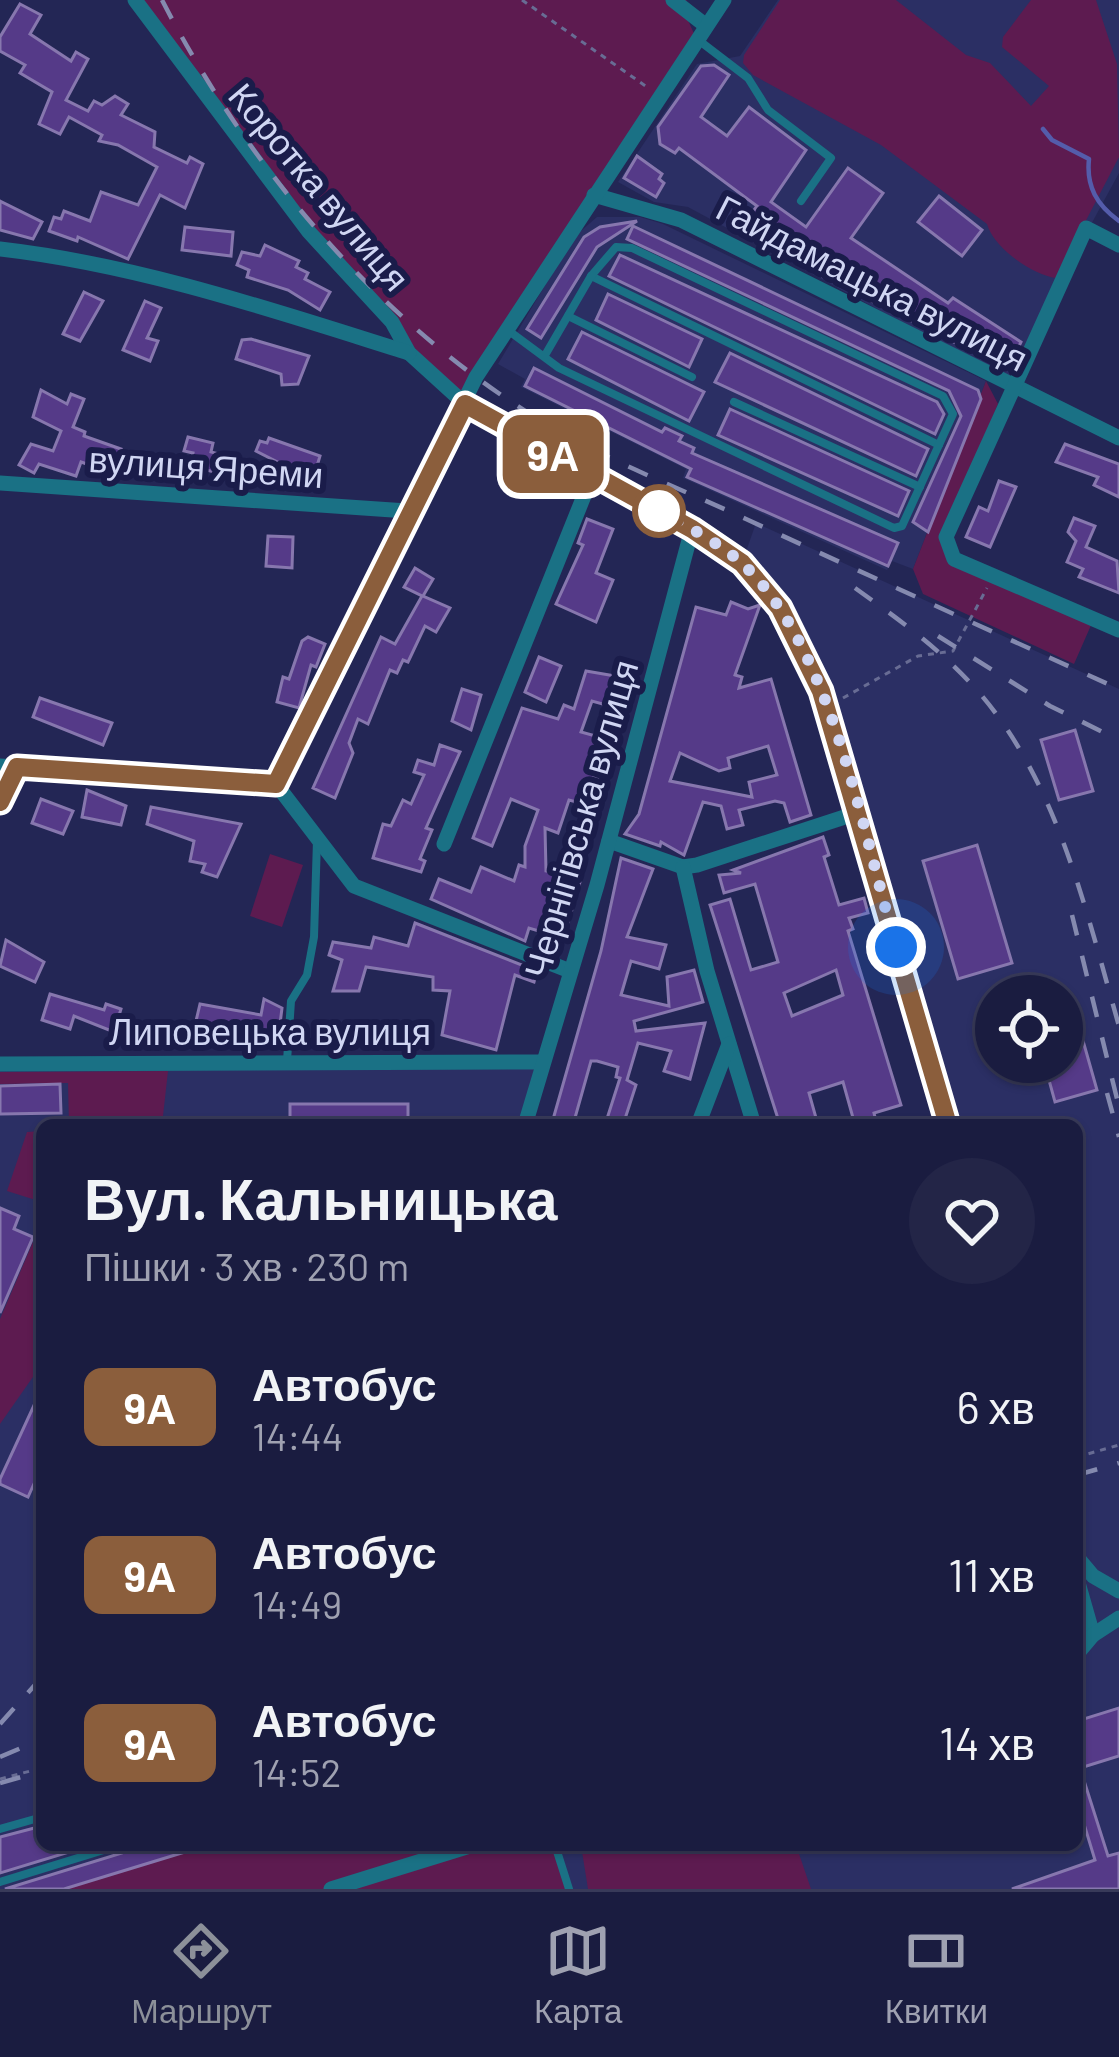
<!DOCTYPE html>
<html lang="uk">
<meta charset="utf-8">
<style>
:root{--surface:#1a1c40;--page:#232547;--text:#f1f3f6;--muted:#9fa1b1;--line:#383a59;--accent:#8c9099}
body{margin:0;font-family:Barlow,sans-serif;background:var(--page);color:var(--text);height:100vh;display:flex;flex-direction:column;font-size:45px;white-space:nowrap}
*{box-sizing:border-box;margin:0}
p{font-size:39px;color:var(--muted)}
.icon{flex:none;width:66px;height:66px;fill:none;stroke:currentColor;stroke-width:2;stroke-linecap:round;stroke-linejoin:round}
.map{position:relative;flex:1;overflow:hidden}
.details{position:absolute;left:36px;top:1119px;width:1047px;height:732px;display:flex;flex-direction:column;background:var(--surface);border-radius:18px;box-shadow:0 3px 9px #0004,0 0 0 3px var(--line)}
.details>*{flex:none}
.badge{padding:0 24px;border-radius:18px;font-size:42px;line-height:78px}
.buttons{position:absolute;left:975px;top:975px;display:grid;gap:24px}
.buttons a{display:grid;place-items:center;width:108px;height:108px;border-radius:50%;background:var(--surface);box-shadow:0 3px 9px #0004,0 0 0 3px var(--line);font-size:60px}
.you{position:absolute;width:60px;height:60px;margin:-30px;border:9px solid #fff;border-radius:50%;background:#1a73e8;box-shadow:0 0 0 18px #1a73e833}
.map>.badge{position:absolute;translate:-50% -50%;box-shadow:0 0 0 6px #fff}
.round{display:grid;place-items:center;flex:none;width:126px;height:126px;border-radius:63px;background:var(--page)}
.overview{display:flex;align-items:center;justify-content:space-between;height:204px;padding:0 48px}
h1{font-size:57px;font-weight:700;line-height:90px}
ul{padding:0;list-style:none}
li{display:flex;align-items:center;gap:36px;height:168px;padding:0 48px}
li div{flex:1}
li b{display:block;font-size:45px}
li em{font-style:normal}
li .badge{min-width:132px;font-weight:700;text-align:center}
.tabs{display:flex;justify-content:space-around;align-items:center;height:168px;border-top:3px solid var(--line);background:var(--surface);font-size:33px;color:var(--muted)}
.tabs a{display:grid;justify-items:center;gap:6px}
.tabs .selected{color:var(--accent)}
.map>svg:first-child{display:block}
.built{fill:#2b2f64;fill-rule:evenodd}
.green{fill:#5d1b50}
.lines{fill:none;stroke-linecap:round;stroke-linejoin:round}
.stream{stroke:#545cab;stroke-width:4.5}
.building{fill:#553a88;stroke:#8777ae;stroke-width:3;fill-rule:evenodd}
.path{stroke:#686c94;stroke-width:3;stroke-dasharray:6 6;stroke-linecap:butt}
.lane{stroke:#1a7185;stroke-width:8}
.street{stroke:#1a7185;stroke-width:15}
.rail{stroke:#858aaf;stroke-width:4.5;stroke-dasharray:21 21;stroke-linecap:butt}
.line-casing{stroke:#fff;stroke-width:27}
.line{stroke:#8b5e3c;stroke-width:18}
.walk{stroke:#d0d6f3;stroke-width:12;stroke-dasharray:0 21.6}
.stop-dot{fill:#fff;stroke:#8b5e3c;stroke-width:6}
.labels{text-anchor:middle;stroke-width:12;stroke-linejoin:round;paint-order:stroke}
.street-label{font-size:36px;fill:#d0d6f3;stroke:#1a1c4a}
</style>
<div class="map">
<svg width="1119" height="1889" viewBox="0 0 1119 1889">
<rect width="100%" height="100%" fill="#232655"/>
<g class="built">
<path d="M778 0H1119V173L1007 379 688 207 654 202 618 182 697 64 740 56Z"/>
<path d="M597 217H640L663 224 986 381 913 569 892 561 887 570 683 478 686 469 521 387 525 379 498 364 574 237Z"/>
<path d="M756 523 1119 689V1889H0V1065L538 1064 523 1125H42V1845H1077V1125H949L815 674 742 563ZM996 996H1062V1062H996Z"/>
</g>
<g class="green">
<path d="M135 0H687L682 7 696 38 465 404 332 259Z"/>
<path d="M780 0H896L966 55 990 63 1031 106 1049 86 1002 47 1003 37 1031 0H1096L1117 64 1119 157 1056 278C1032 275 994 248 987 224L881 145 753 75 743 63 744 55Z"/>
<path d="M986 381 998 404 943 536 951 560 1092 623 1074 664 923 594 913 569Z"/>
<path d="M270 854 303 865 282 927 250 916Z"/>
<path d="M168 1071 162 1125H69L68 1083 0 1084V1072Z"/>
<path d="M42 1131V1202L7 1191 27 1132Z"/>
<path d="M42 1221V1364L0 1424V1319Z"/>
<path d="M207 1845H555L569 1889H64Z"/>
<path d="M581 1845H796L811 1889H588Z"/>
</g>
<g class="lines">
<path class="stream" d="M1043 129 1052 140 1089 159C1086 187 1097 205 1119 221"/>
</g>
<g class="building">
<path d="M20 4 41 15 30 34 71 61 76 52 88 59 66 100 88 111 94 101 102 105 115 96 128 104 121 115 155 132 154 147 187 163 190 157 203 164 185 208 160 195 128 259 78 237 77 241 49 231 54 217 61 219 64 211 90 221 101 192 138 205 157 167 118 145 99 141 102 135 69 117 60 134 39 124 52 92 20 73 25 65 0 51V37Z"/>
<path d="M714 65 729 75 701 117 727 136 749 107 806 150 771 202 806 227 848 168 883 193 851 238 948 303 953 298 1021 342 1008 369 823 277 826 272 749 217 757 206 679 148 675 153 660 144 658 127 701 66Z"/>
<path d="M637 156 662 174 659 179 664 183 656 197 624 178Z"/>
<path d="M939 196 982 230 962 256 918 222Z"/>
<path d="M0 201 42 222 33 239 0 230Z"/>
<path d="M637 221 597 247 541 338 527 329 584 237 600 227Z"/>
<path d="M633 226 978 390 981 399 928 532 913 522 961 416 949 391 627 239Z"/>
<path d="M185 227 233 232 231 256 182 250Z"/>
<path d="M265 245 299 261 296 267 308 273 305 279 330 292 320 310 288 290 247 277 249 270 237 265 242 252 260 256Z"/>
<path d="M620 255 937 402 944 414 935 434 609 276Z"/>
<path d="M84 292 103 301 80 341 63 334Z"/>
<path d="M608 294 702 339 689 367 596 320Z"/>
<path d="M145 301 161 308 147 338 158 341 150 361 123 350Z"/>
<path d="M582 332 704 392 689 421 568 359Z"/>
<path d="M251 339 309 356 298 384 282 385 281 374 236 359 242 340Z"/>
<path d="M730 353 928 449 916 476 715 382Z"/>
<path d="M534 368 662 432 665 428 682 436 679 441 694 448 692 453 898 543 888 566 687 477 691 469 525 386Z"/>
<path d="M41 390 67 404 71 394 84 399 73 427 85 432 84 436 121 449 113 473 81 462 76 476 39 464 34 473 19 465 31 444 53 451 61 431 33 417Z"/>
<path d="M730 409 909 491 898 516 718 435Z"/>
<path d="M188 437 213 443 211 452 219 454 214 472 190 466 193 453 184 451Z"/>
<path d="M269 438 320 456 313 480 256 451 260 441 267 443Z"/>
<path d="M1065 444 1119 464V497L1094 485 1098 477 1056 462Z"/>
<path d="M999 481 1016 487 990 547 966 537 979 507 988 511Z"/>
<path d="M1074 518 1095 526 1086 547 1117 561 1119 593 1079 577 1083 569 1067 562 1076 541 1068 532Z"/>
<path d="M587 519 613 529 596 573 613 580 596 622 556 604 583 545 578 543Z"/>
<path d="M268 536 293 537 292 568 266 566Z"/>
<path d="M415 568 433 579 423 596 450 608 436 632 425 626 408 662 403 660 397 673 390 670 368 724 358 719 349 743 353 753 335 798 313 788 381 637 395 644 422 596 404 587Z"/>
<path d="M731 602 748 609 760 605 735 675 742 677 739 688 771 679 811 815 790 822 784 803 775 801 739 810 743 825 727 829 721 806 703 802 684 855 661 842 660 846 625 834 639 814 696 607 726 615ZM768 746 777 775 749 782 752 797 670 781 680 753 719 771 730 768 728 758Z"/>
<path d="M308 637 325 644 316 667 311 665 299 708 277 702 283 677 289 679 302 641Z"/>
<path d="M539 657 561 666 546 702 525 692Z"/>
<path d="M586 671 621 677 620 683 625 685 617 708 592 701 581 732 610 740 593 778 600 780 594 799 588 805 569 800 558 833 545 828 546 871 582 875 561 947 551 943 549 934 529 928 525 941 431 899 439 879 471 892 481 867 514 881 519 865 525 867V846L538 810 511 799 492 846 473 838 522 708 558 719 564 705 574 709Z"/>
<path d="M462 689 481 695 471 730 452 721Z"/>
<path d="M40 698 112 723 103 745 33 717Z"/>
<path d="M1075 730 1093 791 1059 800 1041 740Z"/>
<path d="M440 745 460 752 426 828 432 830 420 859 425 861 421 872 373 858 383 824 391 826 403 800 411 804 424 775 414 772 418 760 434 765Z"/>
<path d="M87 790 126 806 121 825 82 817Z"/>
<path d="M41 799 73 811 63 834 32 823Z"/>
<path d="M151 807 241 824 217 877 202 872 205 864 190 861 194 841 147 824Z"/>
<path d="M823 837 829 855 824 857 839 905 864 898 868 913 849 918 853 929 848 931 901 1105 874 1113 877 1125H855L843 1082 809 1093 818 1125H780L710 905 730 899 751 970 778 962 755 884 724 893 719 875 741 873 733 870ZM836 970 843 995 792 1016 784 993Z"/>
<path d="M977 845 1012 963 958 979 923 861Z"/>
<path d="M621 858 653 869 627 937 666 945 659 969 631 961 621 995 669 1006 667 977 694 970 703 1002 634 1021 636 1031 705 1023 690 1079 664 1071 671 1051 638 1043 627 1080 636 1085 623 1125H605L620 1078 616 1077 618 1067 597 1061H591L573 1125H560L552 1123 601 951Z"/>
<path d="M415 923 537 971 534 982 515 975 496 1050 442 1035 450 991 433 990V977L366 967 359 991H333L342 960 329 955 333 942 371 948 374 937 408 946Z"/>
<path d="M6 940 44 962 35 982 0 966Z"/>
<path d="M50 994 104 1010 106 1004 121 1009 114 1032 74 1016 70 1029 42 1020Z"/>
<path d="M264 999 282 1008 278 1040 218 1036 220 1027 196 1021 200 1004 261 1015Z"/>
<path d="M1078 1023 1097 1090 1055 1102 1044 1062H1062V1028Z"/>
<path d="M60 1084 61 1113 0 1114V1086Z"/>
<rect x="290" y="1104" width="118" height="21"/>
<path d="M0 1208 19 1216 14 1229 33 1237 0 1313Z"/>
<path d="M42 1388V1466L28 1497 0 1484V1479Z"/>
<path d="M1119 1708V1756L1080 1768 1108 1856 1119 1853V1889H1012L1095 1860 1077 1801V1721Z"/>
<path d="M42 1826V1845H92L0 1873V1837Z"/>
<path d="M128 1845 198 1848 64 1889H5L122 1853Z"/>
</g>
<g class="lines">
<g class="path">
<path d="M522 0 647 87"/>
<path d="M843 698 918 656 953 651 987 588"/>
<path d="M1077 1457 1119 1445"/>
<path d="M0 1779 42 1768"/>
</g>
<g class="lane">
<path d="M697 39 748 78 768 110 831 158 801 201"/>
<path d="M591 276 939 445"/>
<path d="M568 316 692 377"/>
<path d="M509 331 559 368 894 528 902 526 953 414 943 396 632 248 616 247 591 276 544 357"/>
<path d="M734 402 920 487"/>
<path d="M287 1061 291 1001 307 975 314 937 317 840"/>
<path d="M0 1829 42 1817"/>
<path d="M555 1845 569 1889"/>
<path d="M0 1882 120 1845"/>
</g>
<g class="street">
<path d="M135 0 309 232 392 322 409 353 465 404 692 529 742 563 790 624 827 708 948 1125"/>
<path d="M673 0 705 25"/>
<path d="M594 195 681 220 1119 438"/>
<path d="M1119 245 1086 228 946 537 954 559 1119 630"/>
<path d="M0 249C140 265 275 311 409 353"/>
<path d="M0 483 407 511"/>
<path d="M0 766 276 784"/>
<path d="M276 784 476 377 724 0"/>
<path d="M276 784 354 886 570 971"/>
<path d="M0 802 17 767"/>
<path d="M609 841 683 867 697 865 857 813"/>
<path d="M444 844 592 476"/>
<path d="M683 867 707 971 754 1125"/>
<path d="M0 1064 541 1062"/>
<path d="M525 1125 597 885 692 529"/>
<path d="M698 1125 729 1044"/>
<path d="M1077 1557 1093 1576 1119 1591"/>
<path d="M1077 1579 1093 1635"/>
<path d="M1077 1654 1093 1635 1119 1618"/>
<path d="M331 1889 473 1845"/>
</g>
<g class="rail">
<path d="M162 0C248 167 373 315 533 416 600 458 675 486 746 519 870 576 995 633 1119 689"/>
<path d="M855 588C897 618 940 649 975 688 1057 779 1086 911 1119 1026"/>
<path d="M938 636 1050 706 1119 740"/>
<path d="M1072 915 1119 1107"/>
<path d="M1107 1093 1119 1137"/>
<path d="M1077 1475 1119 1463"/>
<path d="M0 1724 42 1677"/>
<path d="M0 1757 42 1739"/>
<path d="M0 1783 42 1771"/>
</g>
</g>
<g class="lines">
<g class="line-casing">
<path id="line" d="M0 802 17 767 276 784 465 404 692 529 742 563 780 608 821 691 948 1125"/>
</g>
<use href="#line" class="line"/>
<path class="walk" d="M659 511C688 527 720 543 744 565 832 648 863 833 896 947"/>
</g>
<circle class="stop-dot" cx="659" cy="511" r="24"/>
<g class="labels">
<g class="street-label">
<text transform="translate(319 187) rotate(50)" y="13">Коротка вулиця</text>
<text transform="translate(872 283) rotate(27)" y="13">Гайдамацька вулиця</text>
<text transform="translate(206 467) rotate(4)" y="13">вулиця Яреми</text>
<text transform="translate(581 819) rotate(-74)" y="13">Чернігівська вулиця</text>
<text x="270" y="1045">Липовецька вулиця</text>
</g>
</g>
</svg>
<div class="buttons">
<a><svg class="icon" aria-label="locate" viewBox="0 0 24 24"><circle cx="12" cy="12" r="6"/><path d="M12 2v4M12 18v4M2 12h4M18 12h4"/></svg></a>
</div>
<div class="you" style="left:896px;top:947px"></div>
<b class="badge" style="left:553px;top:454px;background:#8b5e3c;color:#fff">9А</b>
<section class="details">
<div class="overview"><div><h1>Вул. Кальницька</h1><p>Пішки · 3 хв · 230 m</p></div><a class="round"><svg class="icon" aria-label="heart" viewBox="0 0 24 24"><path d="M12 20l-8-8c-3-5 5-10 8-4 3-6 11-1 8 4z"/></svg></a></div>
<ul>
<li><span class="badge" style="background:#8b5e3c;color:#fff">9А</span><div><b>Автобус</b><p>14:44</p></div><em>6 хв</em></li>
<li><span class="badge" style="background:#8b5e3c;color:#fff">9А</span><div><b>Автобус</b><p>14:49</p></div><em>11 хв</em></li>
<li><span class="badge" style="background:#8b5e3c;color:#fff">9А</span><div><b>Автобус</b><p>14:52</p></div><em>14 хв</em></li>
</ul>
</section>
</div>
<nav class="tabs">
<a class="selected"><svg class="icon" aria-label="directions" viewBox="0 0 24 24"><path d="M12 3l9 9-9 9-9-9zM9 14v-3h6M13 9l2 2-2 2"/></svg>Маршрут</a>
<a><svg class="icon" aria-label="map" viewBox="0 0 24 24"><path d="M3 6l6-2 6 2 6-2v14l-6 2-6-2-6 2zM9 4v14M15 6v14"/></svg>Карта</a>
<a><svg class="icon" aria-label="tickets" viewBox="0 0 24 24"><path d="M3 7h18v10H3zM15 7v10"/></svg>Квитки</a>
</nav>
